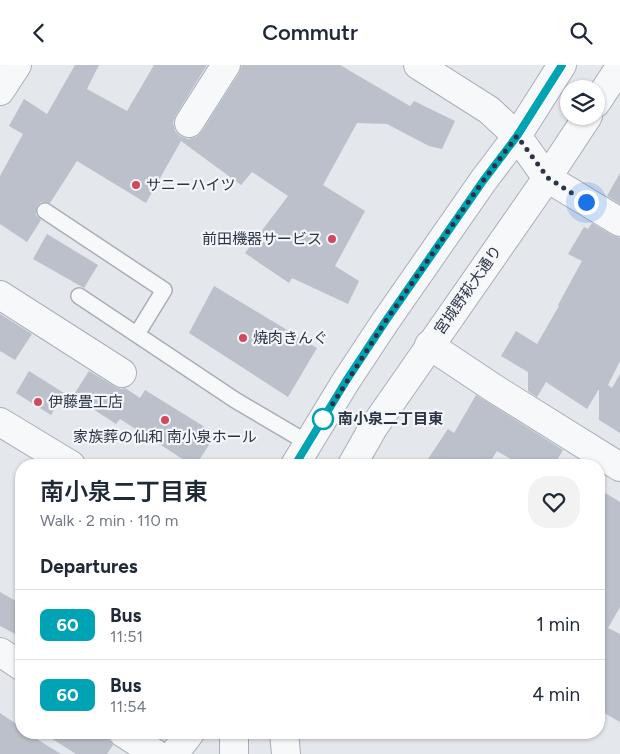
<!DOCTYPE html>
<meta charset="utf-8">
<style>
:root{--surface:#fff;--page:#f2f2f3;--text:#1f2937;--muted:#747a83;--line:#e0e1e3}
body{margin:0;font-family:Figtree,"Noto Sans JP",sans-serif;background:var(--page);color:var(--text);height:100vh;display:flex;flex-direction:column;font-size:19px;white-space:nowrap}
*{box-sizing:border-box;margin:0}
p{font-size:16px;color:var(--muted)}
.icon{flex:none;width:28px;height:28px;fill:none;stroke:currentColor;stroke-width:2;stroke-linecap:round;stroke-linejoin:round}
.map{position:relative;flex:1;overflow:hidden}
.details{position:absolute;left:15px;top:394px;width:590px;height:280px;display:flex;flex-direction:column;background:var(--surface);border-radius:20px;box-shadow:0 1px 4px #0004}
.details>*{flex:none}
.badge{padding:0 10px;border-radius:8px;font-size:18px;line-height:32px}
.fabs{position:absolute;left:560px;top:15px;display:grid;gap:10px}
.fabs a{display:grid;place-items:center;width:45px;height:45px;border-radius:50%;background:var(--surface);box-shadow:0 1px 4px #0004;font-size:25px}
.you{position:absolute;width:25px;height:25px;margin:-12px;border:4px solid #fff;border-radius:50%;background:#1a73e8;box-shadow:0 0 0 8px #1a73e833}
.map>.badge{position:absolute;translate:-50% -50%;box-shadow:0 0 0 2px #fff}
h2{padding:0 25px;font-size:19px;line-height:45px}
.round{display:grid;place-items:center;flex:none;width:52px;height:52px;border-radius:20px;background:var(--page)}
.summary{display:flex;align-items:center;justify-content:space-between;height:85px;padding:0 25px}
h1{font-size:24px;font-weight:600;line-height:38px}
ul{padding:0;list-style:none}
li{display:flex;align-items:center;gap:15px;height:70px;padding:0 25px;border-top:1px solid var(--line)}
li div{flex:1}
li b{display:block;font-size:19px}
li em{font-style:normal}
li .badge{min-width:55px;font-weight:700;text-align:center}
header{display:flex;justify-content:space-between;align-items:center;height:65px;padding:0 25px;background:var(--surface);font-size:22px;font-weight:600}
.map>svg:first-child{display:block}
.building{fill:#bbc0ca}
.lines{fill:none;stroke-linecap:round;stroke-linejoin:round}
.service-casing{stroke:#a9aeb7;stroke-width:18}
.minor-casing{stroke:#a9aeb7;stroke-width:30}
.tertiary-casing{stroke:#a9aeb7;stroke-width:30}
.service{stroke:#f7f8fa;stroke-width:15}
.minor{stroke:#f7f8fa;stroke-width:28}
.tertiary{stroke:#f7f8fa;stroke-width:28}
.line-casing{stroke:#fff;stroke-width:11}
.line{stroke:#00a3b4;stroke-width:8}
.walk{stroke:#2b3445;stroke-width:5;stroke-dasharray:0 9}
.poi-dot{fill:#d1495b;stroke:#f4f6f9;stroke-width:2}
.stop-dot{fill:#fff;stroke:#00a3b4;stroke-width:2.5}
.labels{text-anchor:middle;stroke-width:4.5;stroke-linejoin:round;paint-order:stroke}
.poi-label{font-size:15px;fill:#2b3445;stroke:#f4f6f9;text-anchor:start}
.street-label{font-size:15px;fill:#2b3445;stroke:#f4f6f9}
.stop-label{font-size:15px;font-weight:bold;fill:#2b3445;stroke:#f4f6f9;text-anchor:start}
</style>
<header><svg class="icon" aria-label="back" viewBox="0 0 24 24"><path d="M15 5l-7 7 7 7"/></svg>Commutr<svg class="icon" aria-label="search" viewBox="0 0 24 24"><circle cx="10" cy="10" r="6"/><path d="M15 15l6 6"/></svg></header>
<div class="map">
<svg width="620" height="689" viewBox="0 0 620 689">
<rect width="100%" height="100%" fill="#e4e7ec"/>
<g class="building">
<path d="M75 0H99L87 24 127 46 154 0H207L176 50 173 57 175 66 180 71 188 74 196 72 202 66 239 8 242 0H340L410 41 414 36 455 56 442 84 429 81 387 59 357 58 323 120 365 146 335 201 359 216 348 239 292 213 289 218 245 188 288 131 252 107 241 120 181 76 146 138 77 96 50 138 41 137 37 141 36 150 41 155 27 177 0 159V111L23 69 9 61 24 34 47 49Z"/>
<path d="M620 108V139L607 131Z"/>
<path d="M592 158 612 170 620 173V296L608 320 612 323 620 309V368L599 355V324L587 344 546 317 537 332 528 326V307L501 291 516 266 537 279 559 241 558 240 582 196 568 189 584 162 588 164Z"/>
<path d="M47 169 98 200 84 223 33 194Z"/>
<path d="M214 221 317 283 288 332 189 268Z"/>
<path d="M0 249 32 269 15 295 0 286Z"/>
<path d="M29 306 64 328 51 350 16 328Z"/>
<path d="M89 306 114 321 121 324 125 323 140 333 145 325 216 369 196 400H192L120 354 116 359 73 331Z"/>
<path d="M476 330 563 385 554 400H521L497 386 488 400H424L448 364 454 368Z"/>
<path d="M599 424 620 437V542L608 563 620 569V657L599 645Z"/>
<path d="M0 527 21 539V572L0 561Z"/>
<path d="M0 648 21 662V668H27L61 689H0Z"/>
<path d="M43 668H107L109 675 113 680 107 689H76Z"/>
</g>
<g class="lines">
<g class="service-casing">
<g id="service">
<path d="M45 146 164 225 137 269"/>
<path d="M79 231 235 335 308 378"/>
</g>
</g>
<g class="minor-casing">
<g id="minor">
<path d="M418 0 489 45 517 71 547 113 620 157"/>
<path d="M0 26 17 0"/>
<path d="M189 58 226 0"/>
<path d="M0 230 122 308"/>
<path d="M429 280 495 324 620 402"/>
<path d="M0 587 21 601"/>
<path d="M123 668 156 689"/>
<path d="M174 689 190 668"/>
</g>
</g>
<g class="tertiary-casing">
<g id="tertiary">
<path d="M596 38 620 2"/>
<path d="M0 357 71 400"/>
<path d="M295 400 346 316 385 257 483 116 517 71 562 0"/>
<path d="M352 400 373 363 547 113 588 51"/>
<path d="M234 668V689"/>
<path d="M284 668 286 689"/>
</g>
</g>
<use href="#service" class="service"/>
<use href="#minor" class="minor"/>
<use href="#tertiary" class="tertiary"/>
</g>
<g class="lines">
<g class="line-casing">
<path id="line" d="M295 400 346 316 385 257 483 116 517 71 562 0"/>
</g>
<use href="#line" class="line"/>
<path class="walk" d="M323 354 385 257 483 116 517 71 548 113 586 137"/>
</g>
<g class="poi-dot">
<circle cx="136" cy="120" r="5"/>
<circle cx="332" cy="174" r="5"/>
<circle cx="243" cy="273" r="5"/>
<circle cx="38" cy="337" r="5"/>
<circle cx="165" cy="355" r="5"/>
</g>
<circle class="stop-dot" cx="323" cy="354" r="10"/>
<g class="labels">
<g class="poi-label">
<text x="146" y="125">サニーハイツ</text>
<text x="322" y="179" text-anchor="end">前田機器サービス</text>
<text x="253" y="278">焼肉きんぐ</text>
<text x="48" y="342">伊藤畳工店</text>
<text x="165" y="377" text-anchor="middle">家族葬の仙和 南小泉ホール</text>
</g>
<g class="street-label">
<text transform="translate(468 225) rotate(-55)" y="5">宮城野萩大通り</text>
</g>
<g class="stop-label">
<text x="338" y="359">南小泉二丁目東</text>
</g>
</g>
</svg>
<div class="fabs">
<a><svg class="icon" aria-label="layers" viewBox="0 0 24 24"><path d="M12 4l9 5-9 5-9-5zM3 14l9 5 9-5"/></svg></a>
</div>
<div class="you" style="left:586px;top:137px"></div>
<section class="details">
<div class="summary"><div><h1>南小泉二丁目東</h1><p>Walk · 2 min · 110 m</p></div><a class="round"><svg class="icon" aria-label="heart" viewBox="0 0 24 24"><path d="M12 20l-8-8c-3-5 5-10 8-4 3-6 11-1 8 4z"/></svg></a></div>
<h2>Departures</h2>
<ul>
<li><span class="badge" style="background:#00a3b4;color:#fff">60</span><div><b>Bus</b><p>11:51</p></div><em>1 min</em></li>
<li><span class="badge" style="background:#00a3b4;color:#fff">60</span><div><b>Bus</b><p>11:54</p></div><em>4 min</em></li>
</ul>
</section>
</div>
